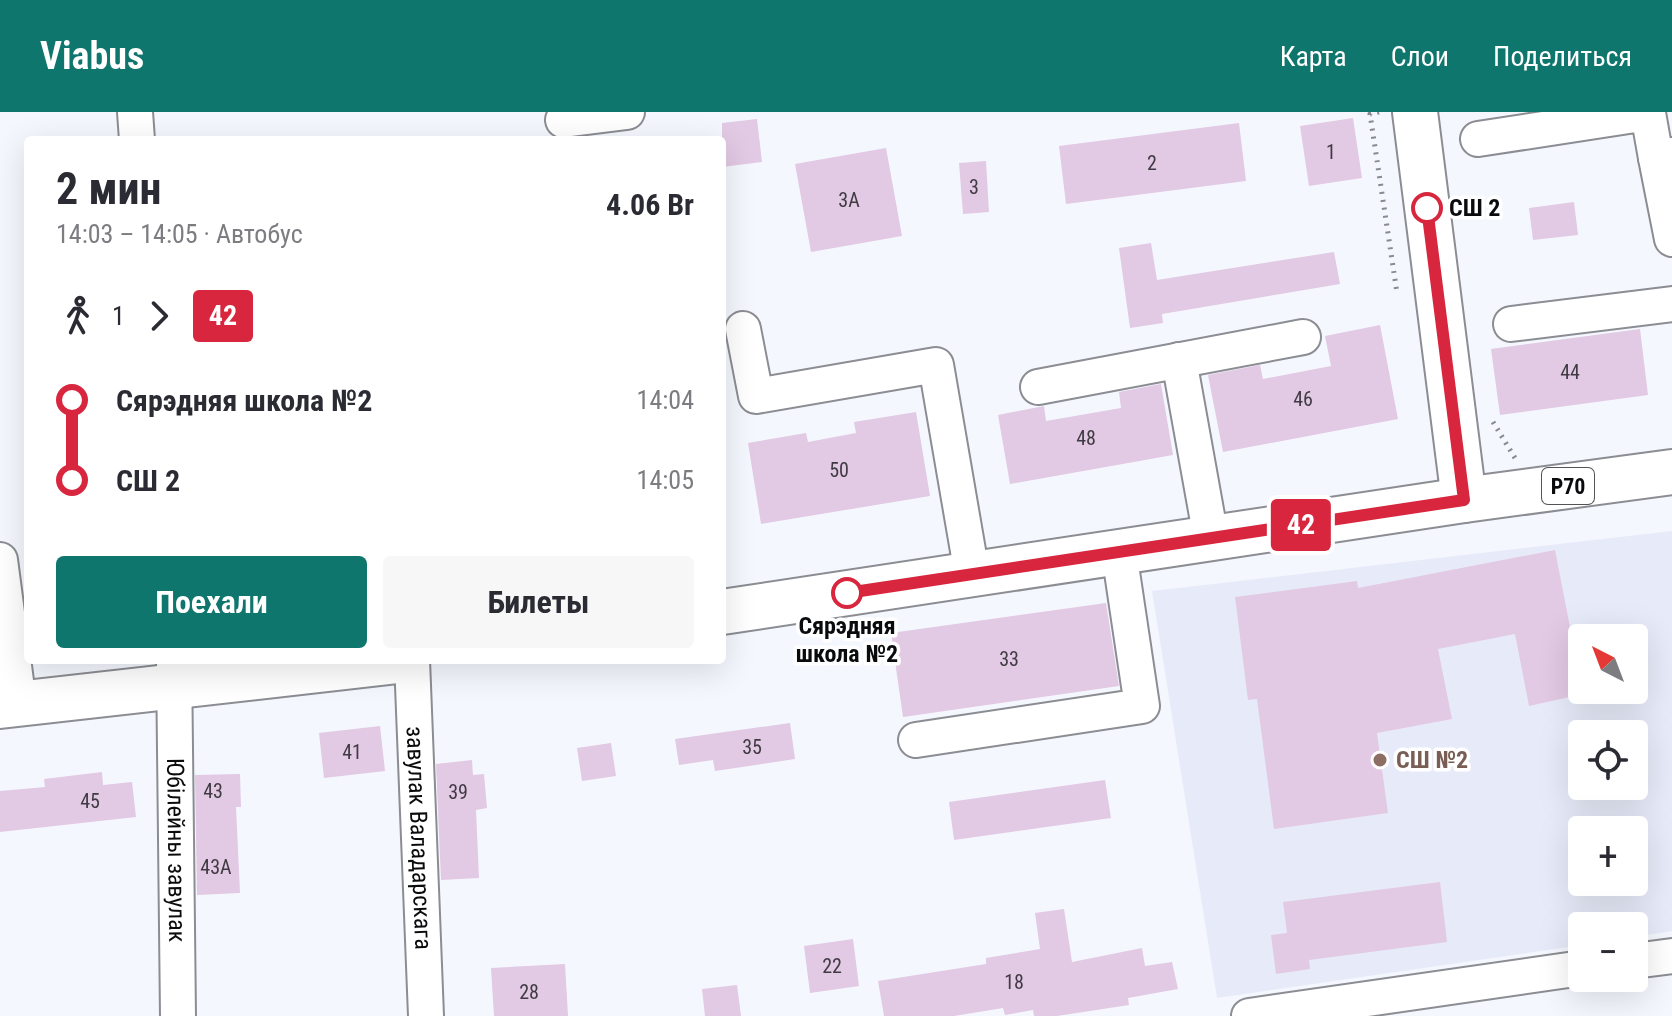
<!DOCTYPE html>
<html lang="ru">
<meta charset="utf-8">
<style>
:root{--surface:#fff;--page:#f7f7f7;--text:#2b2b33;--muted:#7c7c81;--accent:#0f766e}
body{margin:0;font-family:"Roboto Condensed",sans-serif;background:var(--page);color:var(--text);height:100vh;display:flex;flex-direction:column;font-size:30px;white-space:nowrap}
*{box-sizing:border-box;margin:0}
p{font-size:26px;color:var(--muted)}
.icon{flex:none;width:44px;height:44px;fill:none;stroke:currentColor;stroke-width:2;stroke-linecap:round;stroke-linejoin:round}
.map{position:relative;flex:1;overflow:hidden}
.panel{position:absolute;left:24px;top:24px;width:702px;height:528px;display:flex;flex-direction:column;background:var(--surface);border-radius:8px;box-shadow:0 8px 32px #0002}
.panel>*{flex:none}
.badge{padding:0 16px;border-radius:6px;font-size:28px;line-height:52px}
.needle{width:52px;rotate:318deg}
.buttons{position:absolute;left:1568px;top:512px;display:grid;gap:16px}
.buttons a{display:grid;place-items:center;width:80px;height:80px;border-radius:8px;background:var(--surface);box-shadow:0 8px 32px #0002;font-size:40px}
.map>.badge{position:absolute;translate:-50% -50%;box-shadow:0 0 0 4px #fff}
.legs{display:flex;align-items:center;gap:12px;height:88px;padding:0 32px;font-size:26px}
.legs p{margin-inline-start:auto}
.headline{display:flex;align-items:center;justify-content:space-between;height:136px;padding:0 32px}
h1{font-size:44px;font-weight:700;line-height:60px}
.action{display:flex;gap:16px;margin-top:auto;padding:16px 32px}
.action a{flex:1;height:92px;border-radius:8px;background:var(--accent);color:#fff;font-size:32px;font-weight:700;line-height:92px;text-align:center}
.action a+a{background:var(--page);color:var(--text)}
ul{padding:0 32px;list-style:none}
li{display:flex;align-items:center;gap:28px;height:80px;font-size:30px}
li i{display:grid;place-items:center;width:12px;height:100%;margin:0 10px;background:currentColor}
li i::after{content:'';width:20px;height:20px;margin:-10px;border:6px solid;border-radius:50%;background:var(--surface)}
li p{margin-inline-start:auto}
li:first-child i{background:linear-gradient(#0000 50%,currentColor 0)}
li:last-child i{background:linear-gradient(currentColor 50%,#0000 0)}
header{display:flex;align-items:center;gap:48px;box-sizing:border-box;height:112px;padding:0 40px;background:var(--accent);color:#fff}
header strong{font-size:38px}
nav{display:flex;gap:44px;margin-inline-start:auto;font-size:28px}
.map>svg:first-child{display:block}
.built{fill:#e7ebf9;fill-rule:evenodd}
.building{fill:#e2c9e4}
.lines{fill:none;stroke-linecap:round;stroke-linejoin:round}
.minor-casing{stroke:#8b8d93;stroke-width:38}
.major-casing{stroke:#8b8d93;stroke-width:48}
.path{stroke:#898a8f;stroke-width:5;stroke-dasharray:2 6;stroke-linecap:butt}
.minor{stroke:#fff;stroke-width:34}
.major{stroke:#fff;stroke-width:44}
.line-1-casing{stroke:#fff;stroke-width:18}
.line-1{stroke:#d7263d;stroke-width:12}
.stop-1-dot{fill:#fff;stroke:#d7263d;stroke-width:4}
.education-dot{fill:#8d6e63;stroke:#fff;stroke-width:3}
.labels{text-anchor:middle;stroke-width:7;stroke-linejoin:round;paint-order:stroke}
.number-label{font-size:20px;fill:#403a43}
.shield{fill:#fff;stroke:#545456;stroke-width:2}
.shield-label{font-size:22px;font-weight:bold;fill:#0a0b0d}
.stop-label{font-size:24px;font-weight:bold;fill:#0a0b0d;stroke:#fff;text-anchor:start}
.education-label{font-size:24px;font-weight:bold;fill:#785e54;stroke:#fff;text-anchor:start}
.street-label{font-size:24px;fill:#0a0b0d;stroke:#fff}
</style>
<header>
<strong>Viabus</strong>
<nav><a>Карта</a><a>Слои</a><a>Поделиться</a></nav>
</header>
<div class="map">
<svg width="1672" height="904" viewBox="0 0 1672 904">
<rect width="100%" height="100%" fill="#f5f7fe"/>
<path class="built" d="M1672 419V819L1634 825V814H1582V833L1217 886 1152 479ZM1582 526H1634V578H1582ZM1582 622H1634V674H1582ZM1582 718H1634V770H1582Z"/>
<g class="building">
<path d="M1353 6 1362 66 1309 74 1300 14Z"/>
<path d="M757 7 762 50 722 55V11Z"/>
<path d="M1239 11 1246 69 1066 92 1059 34Z"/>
<path d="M886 36 902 124 811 140 795 52Z"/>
<path d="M986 49 989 100 963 102 959 51Z"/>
<path d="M1574 90 1578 123 1533 128 1529 96Z"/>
<path d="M1151 131 1157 168 1334 140 1340 172 1162 202 1163 211 1130 216 1119 136Z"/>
<path d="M1380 213 1398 307 1223 340 1208 263 1260 253 1263 267 1331 254 1325 224Z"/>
<path d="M1640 217 1648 283 1500 303 1491 237Z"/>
<path d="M1161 272 1173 343 1010 372 998 303 1044 294 1046 309 1121 296 1119 280Z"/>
<path d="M916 300 930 384 761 412 748 331 806 321 808 330 856 321 854 310Z"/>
<path d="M1555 438 1583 582 1529 594 1515 522 1438 537 1452 607 1377 621 1388 701 1274 717 1257 587 1248 588 1235 485 1357 469 1358 476Z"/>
<path d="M1106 491 1119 574 903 605 891 521Z"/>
<path d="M790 611 795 647 715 659 713 648 679 653 675 627Z"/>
<path d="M380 614 385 659 324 666 319 621Z"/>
<path d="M611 631 616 664 582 669 577 636Z"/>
<path d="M472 648 473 663 484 662 487 696 476 698 479 766 441 768 436 652Z"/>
<path d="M102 660 103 673 132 670 136 705 0 720V679L45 675 44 667Z"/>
<path d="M240 662 241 695H236L240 781 197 783 195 663Z"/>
<path d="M1105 668 1111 706 954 728 949 690Z"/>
<path d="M1440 770 1447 830 1309 848 1310 857 1276 862 1271 823 1287 821 1283 790Z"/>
<path d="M1064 797 1072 850 1142 836 1145 854 1172 850 1178 877 1128 886 1129 893 1057 904H1034L1033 898 1005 903 1003 896 954 904H884L878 869 986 852V846L1040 837 1035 801Z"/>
<path d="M853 827 859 874 810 881 804 834Z"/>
<path d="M565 852 568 904H494L491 856Z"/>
<path d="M737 873 741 904H705L702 877Z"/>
</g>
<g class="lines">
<g class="minor-casing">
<g id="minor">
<path d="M135 0 137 28"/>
<path d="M563 8 627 0"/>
<path d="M1478 27 1648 1 1656 46 1672 43"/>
<path d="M1656 46 1672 127"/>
<path d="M1511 212 1672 192"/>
<path d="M743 217 756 284 936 253 972 462"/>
<path d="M1179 248 1211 426"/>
<path d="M1038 275 1303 225"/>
<path d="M0 448 19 592"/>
<path id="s1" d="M174 548 178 904"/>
<path id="s2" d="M412 548 426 904"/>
<path d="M916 628 1142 594 1119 440"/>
<path d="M1634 849 1672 844"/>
<path d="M1249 904 1582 856"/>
</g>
</g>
<g class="major-casing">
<g id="major">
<path d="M1415 0 1464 388"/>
<path d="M722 500 1464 388 1672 360"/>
<path d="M0 594 407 548"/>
</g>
</g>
<g class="path">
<path d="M1379 0 1370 2 1397 181"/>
<path d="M1493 310 1515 346"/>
</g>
<use href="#minor" class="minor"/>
<use href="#major" class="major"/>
</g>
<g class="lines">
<g class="line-1-casing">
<path id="line-1" d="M847 481 1464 388 1427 96"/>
</g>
<use href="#line-1" class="line-1"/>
</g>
<g class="stop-1-dot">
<circle cx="1427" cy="96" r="14"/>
<circle cx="847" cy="481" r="14"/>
</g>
<circle class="education-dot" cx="1380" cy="648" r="8"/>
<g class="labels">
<g class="number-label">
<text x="1331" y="47">1</text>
<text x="1152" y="58">2</text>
<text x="974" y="82">3</text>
<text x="849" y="95">3А</text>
<text x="1570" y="267">44</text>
<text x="1303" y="294">46</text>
<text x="1086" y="333">48</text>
<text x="839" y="365">50</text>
<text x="1009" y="554">33</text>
<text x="752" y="642">35</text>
<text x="352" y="647">41</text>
<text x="213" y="686">43</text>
<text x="458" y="687">39</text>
<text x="90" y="696">45</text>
<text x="216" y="762">43А</text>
<text x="832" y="861">22</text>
<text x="1014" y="877">18</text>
<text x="529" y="887">28</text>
</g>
<rect class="shield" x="1542" y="356" width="52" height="36" rx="6"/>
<g class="shield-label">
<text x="1568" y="382">Р70</text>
</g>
<g class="stop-label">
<text x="1449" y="104">СШ 2</text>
<text x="847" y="522" text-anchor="middle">Сярэдняя<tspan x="847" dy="28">школа №2</tspan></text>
</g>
<g class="education-label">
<text x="1396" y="656">СШ №2</text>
</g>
<g class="street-label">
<text dy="8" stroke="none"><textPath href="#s2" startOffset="178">завулак Валадарскага</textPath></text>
<text dy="8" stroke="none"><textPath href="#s1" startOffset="190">Юбілейны завулак</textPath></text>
</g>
</g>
</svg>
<div class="buttons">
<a><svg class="needle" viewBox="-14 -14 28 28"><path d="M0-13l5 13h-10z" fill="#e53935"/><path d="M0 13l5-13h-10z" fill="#7c7c81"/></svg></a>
<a><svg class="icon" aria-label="locate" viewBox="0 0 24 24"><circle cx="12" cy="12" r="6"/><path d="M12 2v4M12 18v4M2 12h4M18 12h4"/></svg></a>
<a>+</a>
<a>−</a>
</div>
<b class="badge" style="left:1301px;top:413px;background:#d7263d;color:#fff">42</b>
<section class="panel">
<div class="headline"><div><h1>2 мин</h1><p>14:03 – 14:05 · Автобус</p></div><b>4.06 Br</b></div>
<div class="legs"><svg class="icon" aria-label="walk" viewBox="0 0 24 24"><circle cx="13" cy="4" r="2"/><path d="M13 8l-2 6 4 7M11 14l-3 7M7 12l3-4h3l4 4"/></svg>1<svg class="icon" aria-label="forward" viewBox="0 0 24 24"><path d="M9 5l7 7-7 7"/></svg><b class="badge" style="background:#d7263d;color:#fff">42</b></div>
<ul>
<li><i style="color:#d7263d"></i><b>Сярэдняя школа №2</b><p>14:04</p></li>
<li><i style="color:#d7263d"></i><b>СШ 2</b><p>14:05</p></li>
</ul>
<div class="action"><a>Поехали</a><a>Билеты</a></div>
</section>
</div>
